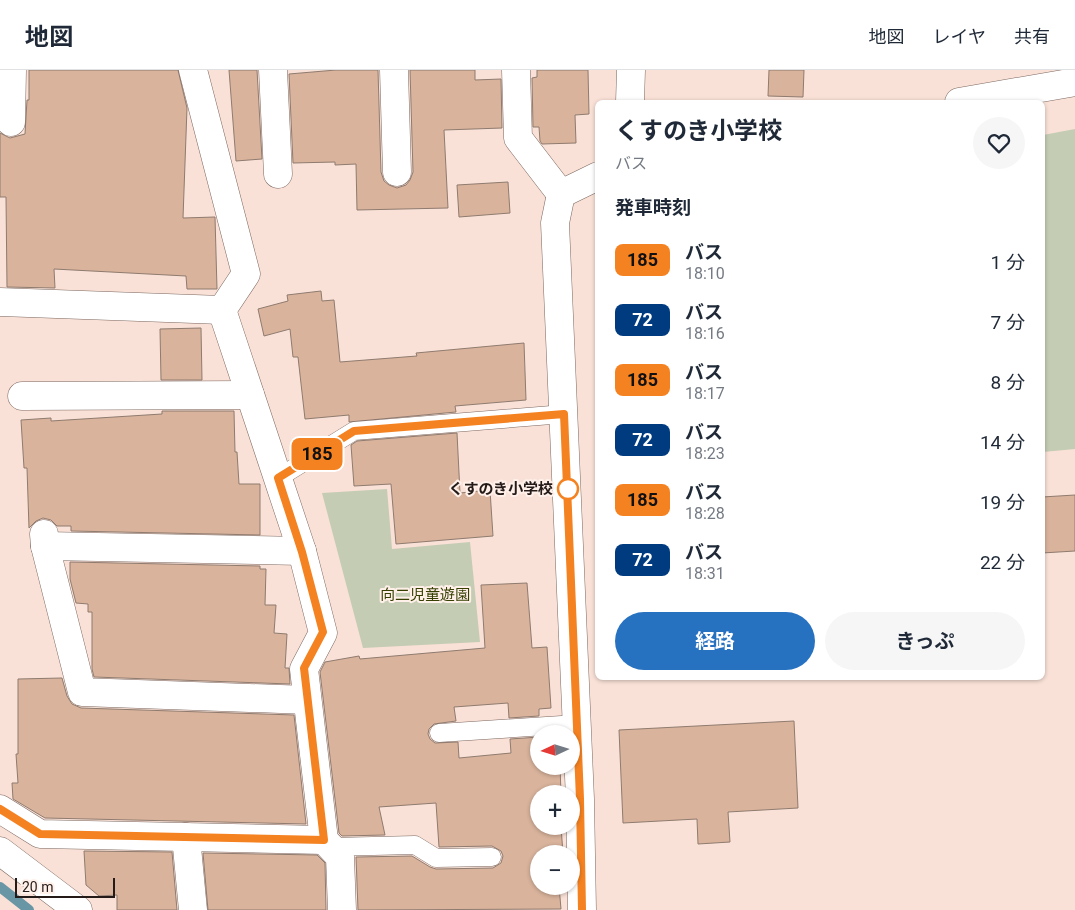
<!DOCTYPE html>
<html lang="ja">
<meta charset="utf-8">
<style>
:root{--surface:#fff;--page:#f6f6f7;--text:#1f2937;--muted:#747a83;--line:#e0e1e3;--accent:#2771c1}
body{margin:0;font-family:Roboto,"Noto Sans JP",sans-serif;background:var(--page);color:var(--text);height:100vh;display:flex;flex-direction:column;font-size:19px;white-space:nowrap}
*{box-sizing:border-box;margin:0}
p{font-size:16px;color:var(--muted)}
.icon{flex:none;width:28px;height:28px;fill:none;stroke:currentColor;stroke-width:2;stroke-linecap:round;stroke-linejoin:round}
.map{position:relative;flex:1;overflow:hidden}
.details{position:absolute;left:595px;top:30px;width:450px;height:580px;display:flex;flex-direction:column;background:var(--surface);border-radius:8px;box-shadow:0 1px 4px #0004}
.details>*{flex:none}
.badge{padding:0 10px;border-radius:8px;font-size:18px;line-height:32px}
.needle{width:32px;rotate:266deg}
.controls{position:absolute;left:530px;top:655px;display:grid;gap:10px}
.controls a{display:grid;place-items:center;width:50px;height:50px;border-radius:50%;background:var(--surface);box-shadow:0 1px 4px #0004;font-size:25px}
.scale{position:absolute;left:15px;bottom:12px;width:100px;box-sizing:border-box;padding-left:5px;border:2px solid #241b18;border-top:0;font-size:14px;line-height:18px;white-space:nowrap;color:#241b18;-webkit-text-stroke:4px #fff0ea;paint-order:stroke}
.map>.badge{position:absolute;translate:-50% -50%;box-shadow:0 0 0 2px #fff}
h2{padding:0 20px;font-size:19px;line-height:45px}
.round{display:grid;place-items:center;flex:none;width:52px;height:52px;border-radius:26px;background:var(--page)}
.overview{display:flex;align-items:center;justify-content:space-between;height:85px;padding:0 20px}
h1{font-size:24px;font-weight:700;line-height:38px}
.action{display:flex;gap:10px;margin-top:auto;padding:10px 20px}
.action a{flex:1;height:58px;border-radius:30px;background:var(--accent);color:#fff;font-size:20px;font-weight:700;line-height:58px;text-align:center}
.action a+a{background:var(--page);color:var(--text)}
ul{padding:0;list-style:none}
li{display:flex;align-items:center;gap:15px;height:60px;padding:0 20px}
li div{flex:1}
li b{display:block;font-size:19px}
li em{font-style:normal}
li .badge{min-width:55px;font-weight:700;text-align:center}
header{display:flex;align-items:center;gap:30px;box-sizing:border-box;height:70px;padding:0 25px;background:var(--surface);border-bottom:1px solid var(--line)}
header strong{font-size:24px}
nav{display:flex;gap:28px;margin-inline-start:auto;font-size:18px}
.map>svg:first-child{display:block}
.green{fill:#c5ccb4}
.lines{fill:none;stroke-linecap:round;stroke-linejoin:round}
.stream{stroke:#6896a4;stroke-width:10}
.building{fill:#d9b39c;stroke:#8f7b6f}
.lane-casing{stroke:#7d6860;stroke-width:19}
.street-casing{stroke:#7d6860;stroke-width:29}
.secondary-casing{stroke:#7d6860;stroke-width:29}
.lane{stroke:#fff;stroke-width:18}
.street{stroke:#fff;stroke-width:28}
.secondary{stroke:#fff;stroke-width:28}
.line-casing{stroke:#fff;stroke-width:11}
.line{stroke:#f58220;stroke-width:8}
.stop-dot{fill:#fff;stroke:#f58220;stroke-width:2.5}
.labels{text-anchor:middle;stroke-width:4;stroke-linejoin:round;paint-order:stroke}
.stop-label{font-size:15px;font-weight:bold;fill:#241b18;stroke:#fff0ea;text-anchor:end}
.park-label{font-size:15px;fill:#343f00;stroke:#fff0ea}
</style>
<header>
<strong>地図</strong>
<nav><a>地図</a><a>レイヤ</a><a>共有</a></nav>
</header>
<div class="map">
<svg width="1075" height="840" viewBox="0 0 1075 840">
<rect width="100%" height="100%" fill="#f9e1d7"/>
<g class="green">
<path d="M1075 59V379L1043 382V65Z"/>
<path d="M387 419 392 479 470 472 480 572 363 578 322 423Z"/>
</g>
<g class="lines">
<path class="stream" d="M0 817 29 840"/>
</g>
<g class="building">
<path d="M29 0H178L187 38 183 148 215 147 217 219H187L186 206 54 199 55 218 7 217 6 127H0V63L10 68 25 64 27 30H29Z"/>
<path d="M229 0H257L262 89 236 91Z"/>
<path d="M336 0H378L381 102 384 111 389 115 397 118 406 115 410 110 413 102 410 0H475V10L501 9 502 58 444 60 448 138 357 140 356 94 335 95V92L293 93 289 4Z"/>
<path d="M537 0H588L589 44 575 45 576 73 542 74 540 71 539 57H533L532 8 537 7Z"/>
<path d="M769 0H804L803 27 768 26Z"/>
<path d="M508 112 510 143 459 147 457 115Z"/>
<path d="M321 221 322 231 334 230 340 292 417 286 416 283 524 273 526 330 455 336 456 342 349 352V345L305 349 298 287H293L290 259 264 266 258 239 288 231 287 225Z"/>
<path d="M201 258 202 310H161L160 259Z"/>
<path d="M162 341H234L235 382H237L239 414H260V465L71 461V456H57L51 450 43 448 36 451 29 458 27 398H24L21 350 51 348V351L162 344Z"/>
<path d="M457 363 460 423 490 420 493 466 396 474 391 414 354 416 351 375 357 371Z"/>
<path d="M1075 425V481L1042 483V427Z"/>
<path d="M70 492 260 496V499H266L265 535H276L274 563 287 564 285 598H289L290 614 94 607 92 599V542H88V534L76 533 70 509Z"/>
<path d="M527 513 532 578 547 577 551 638 539 639V646L509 648 508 633 454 637 456 651 434 654 429 659 428 664 430 669 435 673 458 672 459 688 511 683 510 669 539 667V696H560L561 724H539V756H561L563 784H539V816H559L561 839 358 840 356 787 412 786 430 797 436 799 493 798 501 793 503 786 501 781 492 776 439 777 436 733 379 737 385 765 342 766 339 763 320 602 325 592 359 586 360 589 485 578 481 515Z"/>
<path d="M62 608 67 626 72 634 81 638 294 645 306 754 45 748 13 729 12 713H18L16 684H18V609Z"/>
<path d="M794 651 798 738 728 742 730 772 698 774 697 749 623 753 619 660Z"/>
<path d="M84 781 172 782 177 840H117V825L99 826 86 815Z"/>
<path d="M203 783 317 785 325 793 326 840H208Z"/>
</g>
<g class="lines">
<g class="lane-casing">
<g id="lane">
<path d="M278 408 354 361 564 344"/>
<path d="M439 663 577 654"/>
<path d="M331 777 415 775 436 788 492 787"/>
</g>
</g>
<g class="street-casing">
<g id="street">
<path d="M193 0 246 204 222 240"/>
<path d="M273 0 278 104"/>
<path d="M394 0 397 102"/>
<path d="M516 0 518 68 561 124"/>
<path d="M959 32 1075 12"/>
<path d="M11 52 12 0"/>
<path d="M0 232 222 240"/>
<path d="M222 240 302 481 323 563 304 599 324 770 340 787 342 840"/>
<path d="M22 326 250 325"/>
<path d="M44 464 45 476 82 622 307 630"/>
<path d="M45 476 302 481"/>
<path d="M0 739 40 764 324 770"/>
<path d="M186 767 193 840"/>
<path d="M0 781 78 840"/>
</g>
</g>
<g class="secondary-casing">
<g id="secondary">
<path d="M630 32 631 0"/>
<path d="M582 840 580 729 555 153 561 124 598 106"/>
</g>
</g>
<use href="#lane" class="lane"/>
<use href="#street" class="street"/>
<use href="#secondary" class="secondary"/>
</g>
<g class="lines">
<g class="line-casing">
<path id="line" d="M0 739 40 764 324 770 304 598 323 562 302 482 278 408 354 361 564 344 580 729 582 840"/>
</g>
<use href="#line" class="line"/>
</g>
<circle class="stop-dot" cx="568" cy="419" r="10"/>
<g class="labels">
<g class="stop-label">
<text x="553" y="424">くすのき小学校</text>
</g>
<g class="park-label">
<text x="425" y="530">向二児童遊園</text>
</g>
</g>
</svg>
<div class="controls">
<a><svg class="needle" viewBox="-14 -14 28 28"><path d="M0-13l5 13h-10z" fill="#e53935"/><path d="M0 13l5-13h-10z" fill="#747a83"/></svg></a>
<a>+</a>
<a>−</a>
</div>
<div class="scale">20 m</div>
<b class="badge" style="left:317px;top:384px;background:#f58220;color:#111">185</b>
<section class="details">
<div class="overview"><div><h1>くすのき小学校</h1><p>バス</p></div><a class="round"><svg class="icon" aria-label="heart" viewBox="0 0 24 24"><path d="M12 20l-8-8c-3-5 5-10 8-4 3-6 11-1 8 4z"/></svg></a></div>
<h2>発車時刻</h2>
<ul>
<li><span class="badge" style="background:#f58220;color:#111">185</span><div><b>バス</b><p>18:10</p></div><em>1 分</em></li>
<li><span class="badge" style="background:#003b80;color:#fff">72</span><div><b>バス</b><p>18:16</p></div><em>7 分</em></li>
<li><span class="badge" style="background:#f58220;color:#111">185</span><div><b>バス</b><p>18:17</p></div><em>8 分</em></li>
<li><span class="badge" style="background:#003b80;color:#fff">72</span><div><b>バス</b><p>18:23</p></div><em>14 分</em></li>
<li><span class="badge" style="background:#f58220;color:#111">185</span><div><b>バス</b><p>18:28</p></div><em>19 分</em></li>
<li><span class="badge" style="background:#003b80;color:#fff">72</span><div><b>バス</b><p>18:31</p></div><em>22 分</em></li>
</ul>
<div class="action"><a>経路</a><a>きっぷ</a></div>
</section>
</div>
